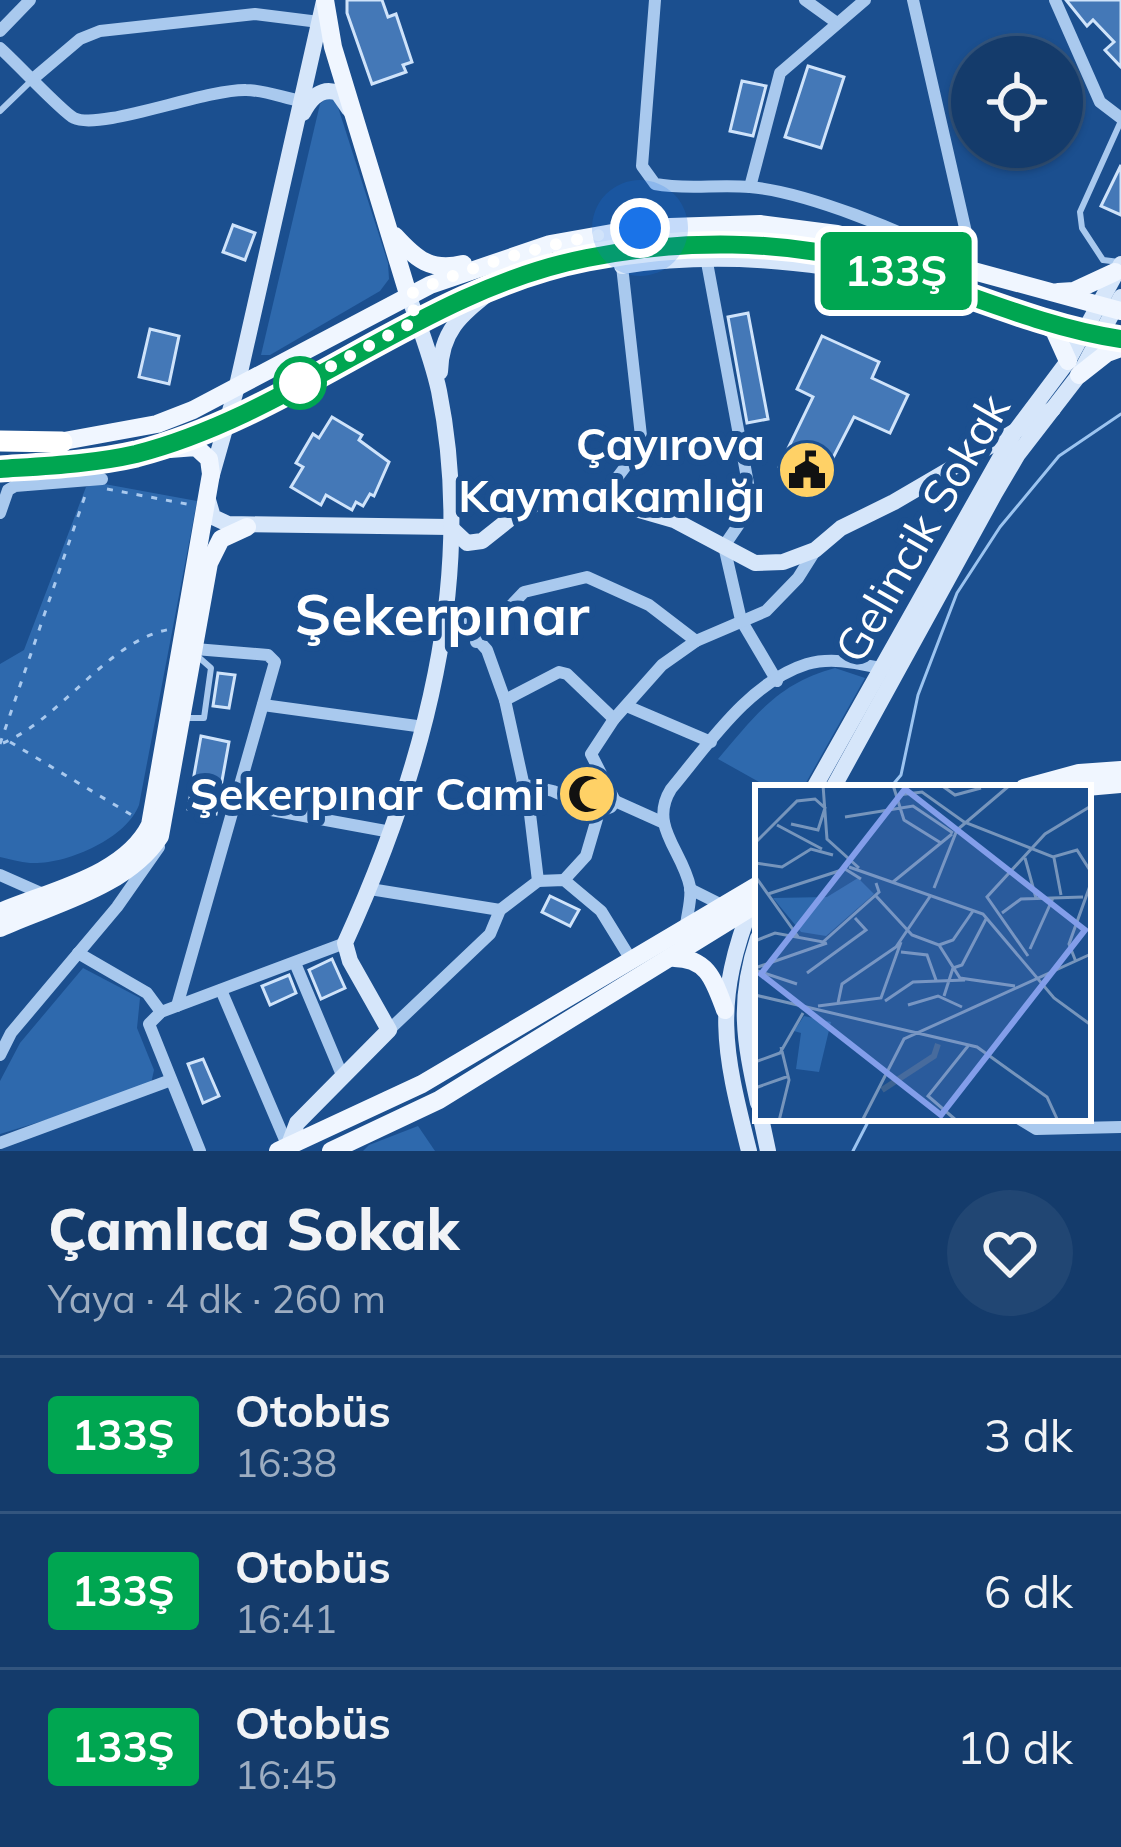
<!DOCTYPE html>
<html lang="tr">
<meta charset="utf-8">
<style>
:root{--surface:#143b6b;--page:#214673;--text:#f1f3f6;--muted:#9dadc1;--line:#33557e}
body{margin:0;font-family:Mulish,sans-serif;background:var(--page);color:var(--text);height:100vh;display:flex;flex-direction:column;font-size:45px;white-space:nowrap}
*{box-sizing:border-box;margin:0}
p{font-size:39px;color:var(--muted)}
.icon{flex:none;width:66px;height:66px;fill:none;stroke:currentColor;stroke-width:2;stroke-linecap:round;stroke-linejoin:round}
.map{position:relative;height:1151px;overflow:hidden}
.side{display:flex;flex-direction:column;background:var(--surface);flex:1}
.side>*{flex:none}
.badge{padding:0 24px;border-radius:9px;font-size:42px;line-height:78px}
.fabs{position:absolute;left:951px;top:36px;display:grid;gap:24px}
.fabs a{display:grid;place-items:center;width:132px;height:132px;border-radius:50%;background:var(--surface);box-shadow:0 3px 9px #0004,0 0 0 3px var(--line);font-size:60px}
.you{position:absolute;width:60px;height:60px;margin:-30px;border:9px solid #fff;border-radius:50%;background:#1a73e8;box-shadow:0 0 0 18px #1a73e833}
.map>.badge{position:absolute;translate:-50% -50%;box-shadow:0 0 0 6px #fff}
.round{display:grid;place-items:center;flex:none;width:126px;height:126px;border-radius:63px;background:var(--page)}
.overview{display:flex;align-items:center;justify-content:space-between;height:204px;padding:0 48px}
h1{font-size:57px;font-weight:800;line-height:90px}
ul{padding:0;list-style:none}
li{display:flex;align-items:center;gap:36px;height:156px;padding:0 48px;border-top:3px solid var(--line)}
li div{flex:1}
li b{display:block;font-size:45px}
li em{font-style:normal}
li .badge{min-width:132px;font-weight:700;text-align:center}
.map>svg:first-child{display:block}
.green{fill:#2e69ad}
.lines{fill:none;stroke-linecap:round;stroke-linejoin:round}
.stream{stroke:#9cc4f0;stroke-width:3}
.building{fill:#4478b7;stroke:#cfe3fa;stroke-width:3}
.path{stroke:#a9c9ee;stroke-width:3;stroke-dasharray:6 9;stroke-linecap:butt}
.lane{stroke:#a9c9ee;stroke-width:6}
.street{stroke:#a9c9ee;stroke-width:12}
.secondary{stroke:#d6e6fa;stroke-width:16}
.primary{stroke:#f0f6ff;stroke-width:18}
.highway{stroke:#fff;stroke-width:21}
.line-casing{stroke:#fff;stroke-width:27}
.line{stroke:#00a651;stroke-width:18}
.walk{stroke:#fff;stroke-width:12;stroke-dasharray:0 21.6}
.stop-dot{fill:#fff;stroke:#00a651;stroke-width:6}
.labels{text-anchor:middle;stroke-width:12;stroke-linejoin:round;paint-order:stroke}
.poi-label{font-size:45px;font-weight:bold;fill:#fff;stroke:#1b4f8f;text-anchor:end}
.street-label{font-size:45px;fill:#fff;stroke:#1b4f8f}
.district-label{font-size:57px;font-weight:bold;fill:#fff;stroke:#1b4f8f}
.inset-river{fill:none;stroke:#3c6290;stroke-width:6}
.inset-road{fill:none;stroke:#7695bc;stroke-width:3}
.view{fill:#839eea;fill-opacity:0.15;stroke:#839eea;stroke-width:6}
.inset-edge{fill:none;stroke:#fff;stroke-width:6}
</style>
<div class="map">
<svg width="1121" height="1151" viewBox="0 0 1121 1151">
<rect width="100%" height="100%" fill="#1b4f8f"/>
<g class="green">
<path d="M326 98 334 99 337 104 388 263 389 279 380 291 270 355H261L320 104Z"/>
<path d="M99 483 197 501 139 805C126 839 66 865 30 863 20 862 10 859 0 857V664L24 650 86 487Z"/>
<path d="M835 668 865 678 803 788H770L718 759C755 716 778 683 835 668Z"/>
<path d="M83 968 140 998 137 1028 154 1070 150 1088 0 1134V1081L20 1043Z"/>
<path d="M418 1126 435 1151H363L369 1145Z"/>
</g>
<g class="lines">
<g class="stream">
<path d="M890 788 901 775 918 695 957 593 1000 527 1059 456 1121 414"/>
<path d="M853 1151 870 1118"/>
</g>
</g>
<g class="building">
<path d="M347 0H382L388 17 396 14 412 62 403 65 406 72 372 84 347 13Z"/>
<path d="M1066 0H1121V67L1105 50 1114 42 1093 20 1087 26Z"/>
<path d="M808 66 844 77 821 148 785 137Z"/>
<path d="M742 81 766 86 753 136 730 131Z"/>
<path d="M1121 165V215L1101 206Z"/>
<path d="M233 225 255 233 245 260 223 252Z"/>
<path d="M748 313 768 419 747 423 728 317Z"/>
<path d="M150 329 179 336 169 384 139 377Z"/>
<path d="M822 336 879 362 872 378 908 395 890 433 854 417 819 485 779 467 813 397 797 389Z"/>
<path d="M332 417 362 435 359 440 389 462 374 496 370 494 363 506 356 502 352 510 326 495 321 505 291 487 303 467 296 463 313 434 319 438Z"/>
<path d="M218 673 235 675 229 708 213 706Z"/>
<path d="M201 736 229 742 216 814 188 809Z"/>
<path d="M550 896 579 910 570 926 542 912Z"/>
<path d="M332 959 345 988 321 999 309 970Z"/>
<path d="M289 975 296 993 270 1005 262 986Z"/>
<path d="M203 1059 219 1096 203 1103 188 1064Z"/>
</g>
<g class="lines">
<g class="path">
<path d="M107 489 192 505"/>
<path d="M10 742 135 817"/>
<path d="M3 743C63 718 109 638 172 629"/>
<path d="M0 744 87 490"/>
</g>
<g class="lane">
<path d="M0 111 32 80"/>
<path d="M1119 262 1103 260 1082 228 1080 212 1121 121"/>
<path d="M187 718H204L211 668 195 654"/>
</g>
<g class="street">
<path d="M655 0 642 166 655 184C686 190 718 184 750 187 807 192 904 232 955 259"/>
<path d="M805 0 837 23"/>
<path d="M913 0 968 241"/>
<path d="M1055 0 1100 102 1121 118"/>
<path d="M0 31 30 0"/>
<path d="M0 48C15 61 62 112 74 118 100 131 205 89 246 90 264 90 284 98 301 101"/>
<path d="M34 78 80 39 100 31 255 14 319 22"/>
<path d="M750 187 780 73 865 0"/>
<path d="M706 257 752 505 724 546 741 620 777 681"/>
<path d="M601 499 635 454 641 436 622 266"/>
<path d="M0 513 8 490 15 486 102 479"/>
<path d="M476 642 524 592 587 577 649 605 696 641"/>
<path d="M505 700 559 672 567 674 614 719"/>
<path d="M263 705 424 727"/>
<path d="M629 707 711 742"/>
<path d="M522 784 553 791 599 812"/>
<path d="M615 801 591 754 614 719 662 665 696 641 766 611 798 578 815 551"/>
<path d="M615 801 664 823"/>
<path d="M233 803 391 832"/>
<path d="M0 875 43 894"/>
<path d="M564 880 586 856 599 812 611 807 615 801"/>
<path d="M538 881 564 880 601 911 630 958"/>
<path d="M370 889 500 910"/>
<path d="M690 889 722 905"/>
<path d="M686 926C687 914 692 899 690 887 683 851 648 826 671 789 707 746 749 682 807 664 832 657 856 663 880 668"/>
<path d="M78 953 147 993 161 1012"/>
<path d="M295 963 342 1075"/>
<path d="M221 990 288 1147"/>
<path d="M177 1006 275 662 268 655 195 649"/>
<path d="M389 1030 490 934 500 910 538 881 530 814 505 700 487 650 446 604"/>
<path d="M0 1055 11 1033 117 907 159 847"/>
<path d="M1018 1118 1036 1129 1121 1127"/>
<path d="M0 1143 171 1080"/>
<path d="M200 1151 149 1024 161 1012 345 943"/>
</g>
<g class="secondary">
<path d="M303 113C310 99 321 86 338 93L349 109"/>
<path d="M622 266C718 251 807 261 901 280"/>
<path d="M440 372C441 331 460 316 490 292"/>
<path d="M211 478 236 390 324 1"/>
<path d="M208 500 213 517 228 524 450 527 467 543 482 541 521 510 550 498 601 499 674 520 755 563 783 562 815 550 841 528 894 502 1053 409"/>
<path d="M814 788 1014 433 1068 361 1121 264"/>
<path d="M833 788 995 493 1018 454 1079 375 1121 297"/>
<path d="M758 938C737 1001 744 1040 758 1103"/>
<path d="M761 1118 768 1151"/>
<path d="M288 1147 297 1123 389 1030 350 961 345 943C423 772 477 580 439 391 432 358 419 326 408 294"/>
<path d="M749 1151C723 1048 713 1003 753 901"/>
</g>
<g class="primary">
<path d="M325 0 333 47 408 294"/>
<path d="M395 236C416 259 431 272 463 264"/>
<path d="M1058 292 1074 291 1115 272"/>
<path d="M1041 323 1054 330 1068 361"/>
<path d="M1079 375 1107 353 1121 348"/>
<path d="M53 443 157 424 193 410 430 285 550 244 640 228 760 224 837 234 1121 311"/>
<path d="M0 469C44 466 93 464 136 453 296 413 423 290 587 258 681 239 784 239 877 265 957 288 1038 327 1121 339"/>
<path d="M1024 788 1079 773 1121 770"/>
<path d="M1075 788 1121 784"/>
<path d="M0 912C49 891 125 876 150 825L211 474 209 459 196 447 170 449"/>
<path d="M0 928C53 904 127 887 160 836L209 563 221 539 247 527"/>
<path d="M674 958C708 958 714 981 725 1010"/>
<path d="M278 1151 422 1084 758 885"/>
<path d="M331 1151 439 1100 758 903"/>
</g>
<path class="highway" d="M0 441 62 442"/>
</g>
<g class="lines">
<g class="line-casing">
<path id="line" d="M0 469C44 466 93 464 136 454 296 413 423 290 587 258 681 239 784 239 877 265 957 288 1038 327 1121 339"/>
</g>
<use href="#line" class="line"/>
<path class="walk" d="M300 383 287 390 417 320 408 295C481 261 561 240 640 228"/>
</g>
<defs>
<g id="civic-disc" transform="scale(3)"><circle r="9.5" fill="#ffd166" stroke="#1b4f8f"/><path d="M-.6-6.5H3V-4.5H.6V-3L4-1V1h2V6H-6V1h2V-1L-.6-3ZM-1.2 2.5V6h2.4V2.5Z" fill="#111"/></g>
<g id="mosque-disc" transform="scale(3)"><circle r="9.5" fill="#ffd166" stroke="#1b4f8f"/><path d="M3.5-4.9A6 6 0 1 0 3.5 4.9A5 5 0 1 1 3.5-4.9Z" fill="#111"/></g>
</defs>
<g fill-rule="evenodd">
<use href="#civic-disc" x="807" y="470"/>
<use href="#mosque-disc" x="587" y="794"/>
</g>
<circle class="stop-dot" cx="300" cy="383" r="24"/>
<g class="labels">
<g class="poi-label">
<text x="765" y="460">Çayırova<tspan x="765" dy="52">Kaymakamlığı</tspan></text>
<text x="545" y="810">Şekerpınar Cami</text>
</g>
<g class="street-label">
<text transform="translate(922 528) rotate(-60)" y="16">Gelincik Sokak</text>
</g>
<g class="district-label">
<text x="442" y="635">Şekerpınar</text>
</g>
</g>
<g transform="translate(755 785)">
<rect width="336" height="336" fill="#1b4f8f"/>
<path d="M103 93 119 109 71 151 46 147 18 113 72 112ZM49 231 76 237 64 287 41 284 46 248 39 246Z" fill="#2e69ad"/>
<path class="inset-river" d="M127 305 179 271 183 259"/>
<path class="inset-road" d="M68 0 72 54 104 83M138 0 149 35 186 58M186 0 200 10 226 3M143 10 167 7 209 37 298 72 322 65 336 87M90 32 158 21 198 48M22 40 67 64M0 58 42 16 60 14 70 23 63 45 36 39M270 73 281 113M299 73 306 110M0 78 27 82 56 64 78 70M94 82 228 129 299 213 336 240M0 91 44 153M138 97 197 49M179 103 202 45 255 0M13 109 90 84 106 94M121 111 157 150 184 160 205 193 260 201M247 128 266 114 328 112M0 156 20 148 68 157 124 107 121 98M184 160 198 155 218 126M275 164 298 113M146 167 172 170 181 195M273 171 232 112 290 49 336 21M321 177 314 159 336 98M0 183 72 158M0 185 42 199M52 188 111 145 100 133M0 210 222 262 292 312 303 336M189 211 198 183 207 180 231 134M130 216 158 197 210 195M83 218 87 199 141 162 176 110M153 220 183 211 207 222M63 221 126 213 146 157M0 277 25 268 48 228M0 303 34 291M24 336 34 295 26 262M107 336 149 254 336 169M202 336 173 311 213 261"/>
<path class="view" d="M150 4 330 145 186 330 6 189Z"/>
<rect width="336" height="336" class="inset-edge"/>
</g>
</svg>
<div class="fabs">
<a><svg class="icon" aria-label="locate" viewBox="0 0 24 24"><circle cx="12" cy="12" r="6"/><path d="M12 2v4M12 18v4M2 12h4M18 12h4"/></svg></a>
</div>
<div class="you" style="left:640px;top:228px"></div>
<b class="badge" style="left:896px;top:271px;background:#00a651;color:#fff">133Ş</b>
</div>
<section class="side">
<div class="overview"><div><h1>Çamlıca Sokak</h1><p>Yaya · 4 dk · 260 m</p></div><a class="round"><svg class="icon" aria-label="heart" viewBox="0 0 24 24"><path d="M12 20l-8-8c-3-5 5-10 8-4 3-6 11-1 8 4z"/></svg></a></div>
<ul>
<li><span class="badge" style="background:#00a651;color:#fff">133Ş</span><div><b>Otobüs</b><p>16:38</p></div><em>3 dk</em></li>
<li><span class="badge" style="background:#00a651;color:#fff">133Ş</span><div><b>Otobüs</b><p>16:41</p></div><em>6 dk</em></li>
<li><span class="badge" style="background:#00a651;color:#fff">133Ş</span><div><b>Otobüs</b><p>16:45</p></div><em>10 dk</em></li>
</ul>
</section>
